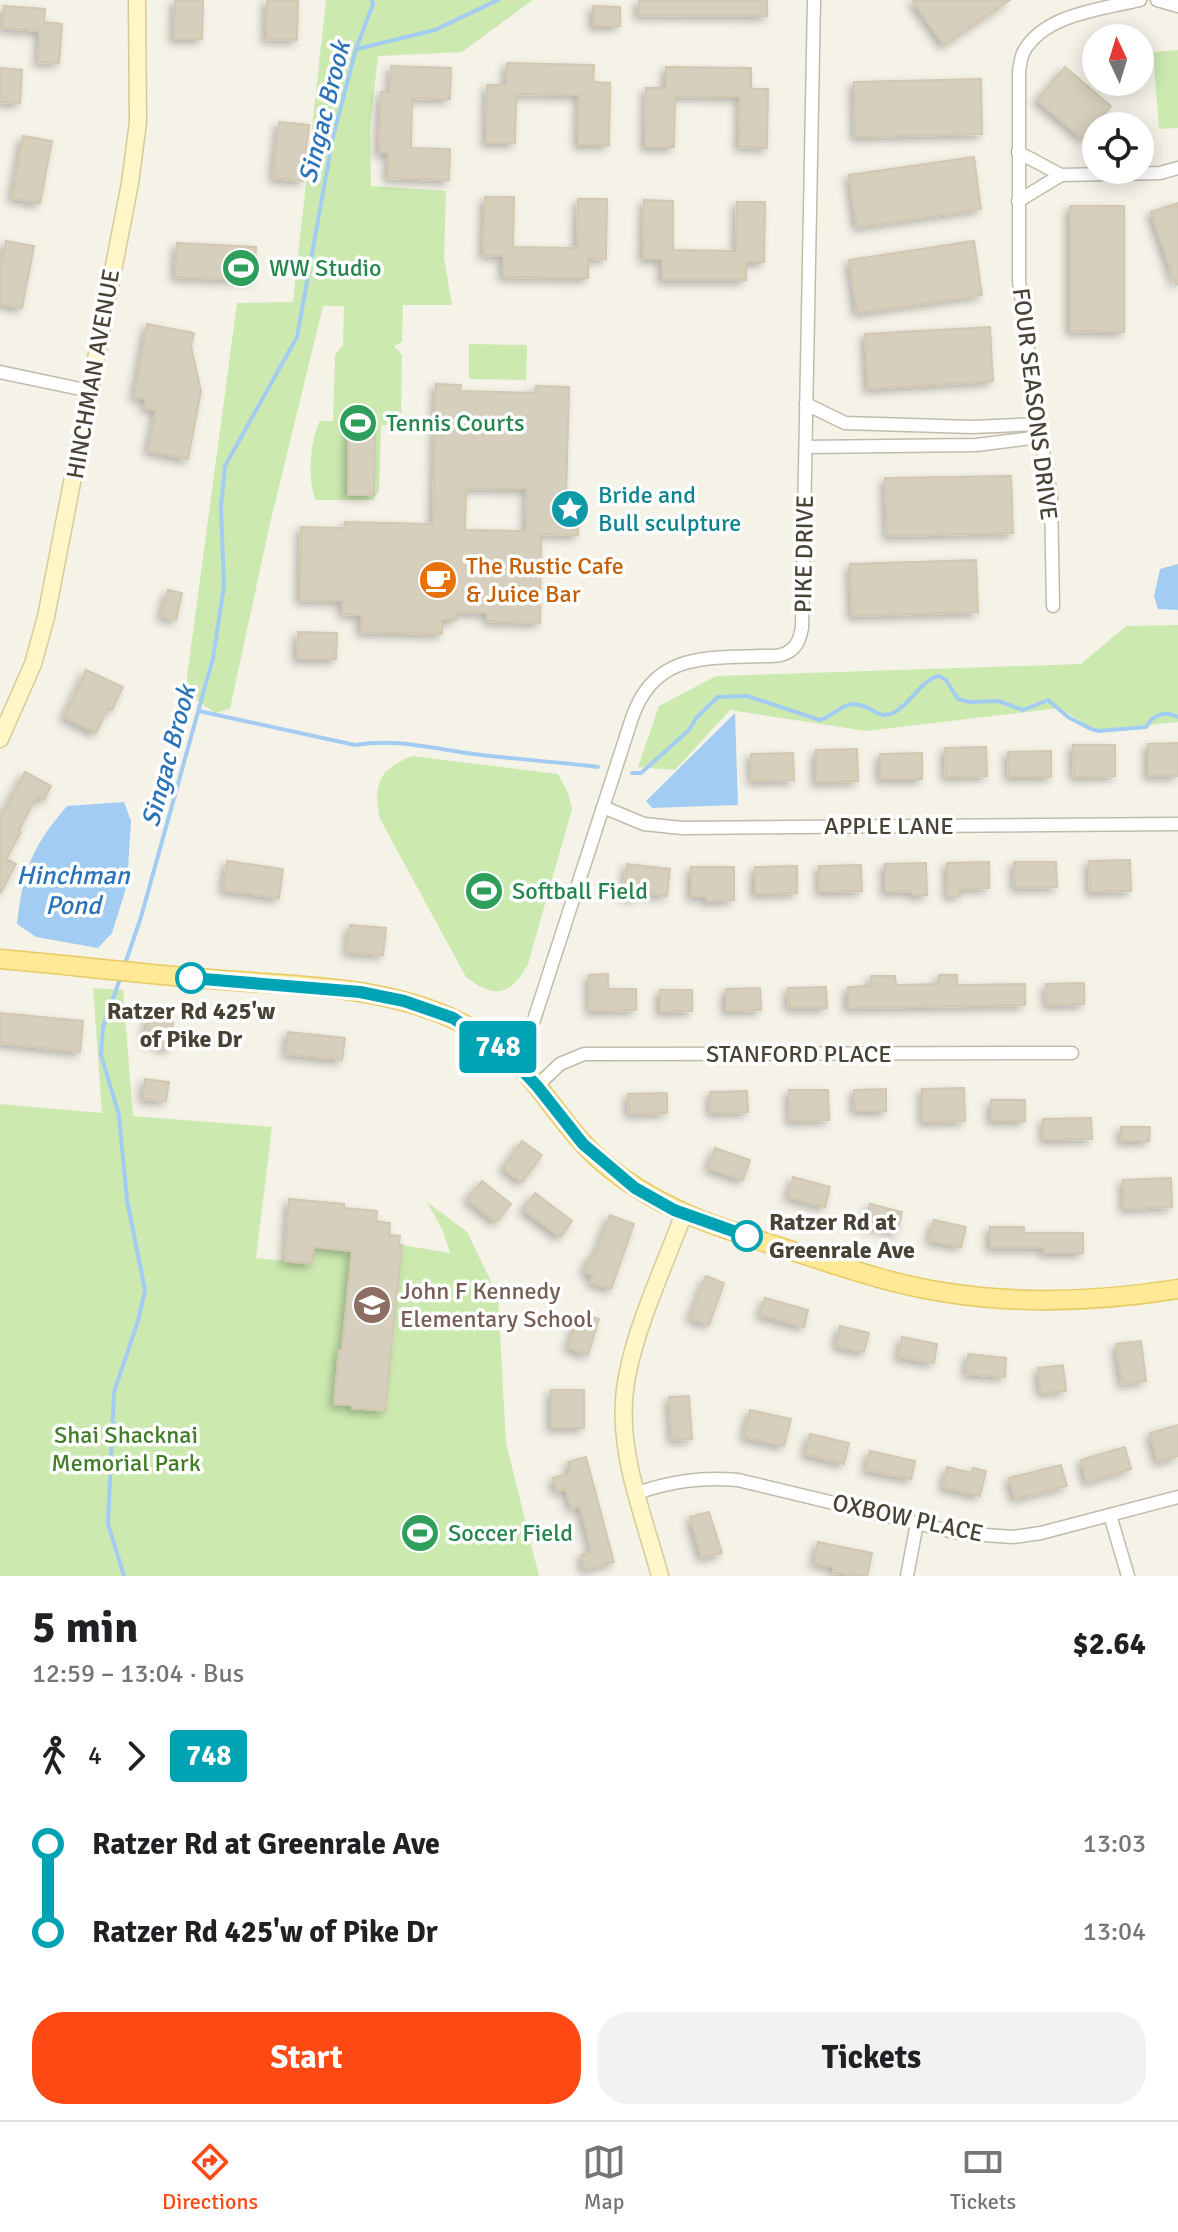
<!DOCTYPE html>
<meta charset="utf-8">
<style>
:root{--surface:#fff;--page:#f2f2f2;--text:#202124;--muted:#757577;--line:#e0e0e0;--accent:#ff4915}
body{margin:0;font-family:Signika,sans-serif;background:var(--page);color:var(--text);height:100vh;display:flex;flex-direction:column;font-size:30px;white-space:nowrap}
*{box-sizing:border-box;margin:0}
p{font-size:26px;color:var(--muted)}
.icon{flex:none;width:44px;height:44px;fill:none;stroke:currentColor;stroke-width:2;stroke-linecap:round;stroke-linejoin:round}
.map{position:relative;height:1576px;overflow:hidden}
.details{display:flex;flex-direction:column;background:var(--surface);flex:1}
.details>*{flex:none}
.badge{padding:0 16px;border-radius:6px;font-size:28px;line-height:52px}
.needle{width:52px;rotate:356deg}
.buttons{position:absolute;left:1082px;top:24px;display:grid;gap:16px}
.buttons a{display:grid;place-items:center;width:72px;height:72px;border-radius:50%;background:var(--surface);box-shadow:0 4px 20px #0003;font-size:40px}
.map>.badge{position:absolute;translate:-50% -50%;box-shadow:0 0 0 4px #fff}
.legs{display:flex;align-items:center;gap:12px;height:88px;padding:0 32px;font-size:26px}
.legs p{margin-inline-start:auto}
.summary{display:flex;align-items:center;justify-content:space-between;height:136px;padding:0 32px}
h1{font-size:44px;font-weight:800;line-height:60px}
.cta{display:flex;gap:16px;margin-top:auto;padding:16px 32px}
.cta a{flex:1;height:92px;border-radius:32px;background:var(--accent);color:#fff;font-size:32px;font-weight:800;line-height:92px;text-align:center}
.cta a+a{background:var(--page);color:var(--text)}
ul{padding:0 32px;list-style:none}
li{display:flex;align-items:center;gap:28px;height:88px;font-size:30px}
li i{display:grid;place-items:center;width:12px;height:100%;margin:0 10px;background:currentColor}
li i::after{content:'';width:20px;height:20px;margin:-10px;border:6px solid;border-radius:50%;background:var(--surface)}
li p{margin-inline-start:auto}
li:first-child i{background:linear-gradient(#0000 50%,currentColor 0)}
li:last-child i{background:linear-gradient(currentColor 50%,#0000 0)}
.tab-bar{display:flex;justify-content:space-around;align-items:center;height:112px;border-top:2px solid var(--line);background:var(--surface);font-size:22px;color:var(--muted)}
.tab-bar a{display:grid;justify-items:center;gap:4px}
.tab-bar .current{color:var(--accent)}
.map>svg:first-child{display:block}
.green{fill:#cceab0}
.water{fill:#a3ccf3}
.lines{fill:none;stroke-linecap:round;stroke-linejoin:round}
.stream{stroke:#a3ccf3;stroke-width:4}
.building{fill:#d7cfbd;stroke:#d2c7b0;stroke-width:2;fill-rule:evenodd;filter:url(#shadow)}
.street-casing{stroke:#c1bbaa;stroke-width:15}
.secondary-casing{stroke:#d6ca97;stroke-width:19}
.primary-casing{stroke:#e8ca63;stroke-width:21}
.street{stroke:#fff;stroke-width:12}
.secondary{stroke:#fff6c8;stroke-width:16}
.primary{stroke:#ffe997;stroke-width:18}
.line-1-casing{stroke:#fff;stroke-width:18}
.line-1{stroke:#00a3b4;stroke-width:12}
.stop-1-dot{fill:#fff;stroke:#00a3b4;stroke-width:4}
.labels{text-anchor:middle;stroke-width:7;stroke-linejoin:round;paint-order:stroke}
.leisure-label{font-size:24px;fill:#27864d;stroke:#fff;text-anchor:start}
.street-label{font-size:24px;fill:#494336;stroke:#fff}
.culture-label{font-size:24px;fill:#0d838f;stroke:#fff;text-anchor:start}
.food-label{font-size:24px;fill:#c56008;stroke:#fff;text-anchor:start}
.stop-label{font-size:24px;font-weight:bold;fill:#494336;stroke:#fff}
.education-label{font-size:24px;fill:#785e54;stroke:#fff;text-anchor:start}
.park-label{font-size:24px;fill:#417d27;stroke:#fff}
.water-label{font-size:26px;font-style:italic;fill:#2b73b9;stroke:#fff}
</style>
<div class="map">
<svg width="1178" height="1576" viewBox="0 0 1178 1576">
<defs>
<filter id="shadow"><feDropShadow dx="-4" dy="4" stdDeviation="4" flood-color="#0004"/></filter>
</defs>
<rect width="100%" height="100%" fill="#f5f2e8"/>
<g class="green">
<path d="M326 0H533L462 52 378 56 370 128 371 186 446 191 444 258 452 305H403L402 342 394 346 402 355 401 418 394 425H381L379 491 373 500H316C307 482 310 438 320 421H333L335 355 343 345 344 306H323L269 528 230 709 215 713 185 692 237 303 293 302Z"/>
<path d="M1178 50V128L1159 129 1153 52Z"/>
<path d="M469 344 527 345 526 380 469 379Z"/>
<path d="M1178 625V722L1094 730 1060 708 866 731 730 710 675 770 638 767 659 706 716 676 1081 664 1126 626Z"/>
<path d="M412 756 558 774 568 793 572 809 528 964C511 995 495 1000 466 977L380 819C373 784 378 770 412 756Z"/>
<path d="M93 988 123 990 133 1116 272 1127 256 1258 312 1264 314 1247 352 1251 335 1404 352 1405 353 1408 385 1411 389 1347H393L402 1245 450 1253 443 1231 427 1202 467 1232 498 1296 506 1443 539 1576H0V1104L102 1113Z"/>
</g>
<g class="water">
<path d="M1178 564V610L1158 609 1154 596 1160 569Z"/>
<path d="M735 713 738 805 652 808 646 801Z"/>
<path d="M124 802 131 821 127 885 112 933 98 948 36 937 17 924C23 870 31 848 67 806Z"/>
</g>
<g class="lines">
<g class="stream">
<path d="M357 49 435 30 498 0"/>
<path d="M199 711 355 745C392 739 423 746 460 752 505 759 552 761 598 767"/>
<path d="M632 773H641L689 730 697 717 718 697 747 696 820 720C836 716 841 701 860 705 874 708 881 721 895 712 911 703 922 679 939 676L946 680 958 699 970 702 998 701 1023 710 1048 700 1068 717 1091 729 1099 731 1146 727C1153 715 1165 710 1178 717"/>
<path d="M125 964 141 917 213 658 224 586 221 507 225 466 297 337 333 137 356 49 373 4 372 0"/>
<path d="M121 976 103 1027 101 1055 119 1115 127 1200 145 1290 138 1321 114 1392 108 1524 124 1576"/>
</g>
</g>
<g class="building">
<path d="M175 0H203L202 39H174Z"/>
<path d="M267 0H298L297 40 266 39Z"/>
<path d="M639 0H767V16L638 15Z"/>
<path d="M912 0H1010L944 45Z"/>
<path d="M4 6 45 9 44 22 62 24 59 63 38 62 40 31 2 28Z"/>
<path d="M593 6 620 7V26H593Z"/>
<path d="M507 63 594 65 593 82 610 83 609 145H578L579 95 516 94 515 143H486L487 85H506Z"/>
<path d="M391 66 451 68 450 99 412 98 411 148 450 149 449 180 388 178 389 153H379L381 92H390Z"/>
<path d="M666 67 751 68V89H768L767 148 739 147 740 97 675 96 674 147H645L646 88H666Z"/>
<path d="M1065 67 1111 106 1083 139 1037 100Z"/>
<path d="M0 68 22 70 20 103 0 102Z"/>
<path d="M981 79 982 134 855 137 854 82Z"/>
<path d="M279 122 309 125 303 181 273 178Z"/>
<path d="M23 136 52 141 40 203 12 198Z"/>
<path d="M974 157 981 209 857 227 849 175Z"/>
<path d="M485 197H514L513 247 577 248 578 199H607L606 259 588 258V278L503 277V256L483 255Z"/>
<path d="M644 200 673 201V250L736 251 737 202H765L764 262H746V280H662V259H643Z"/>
<path d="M1178 203V284L1176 285 1151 212Z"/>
<path d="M1070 206H1124V332L1070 331Z"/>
<path d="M6 241 34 246 22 308 0 304V273Z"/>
<path d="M974 241 982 295 857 313 849 260Z"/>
<path d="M177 243 256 247 254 280 175 277Z"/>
<path d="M147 324 194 333 191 346 201 391 188 459 148 451 156 410 144 408 146 399 134 397Z"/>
<path d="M990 327 993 381 868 389 865 334Z"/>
<path d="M436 384 461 385 460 391 536 393V386L569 387 566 498H579L578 535 541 534 540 623 487 621 488 613 456 612V620H442V634L361 632V615L342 614 343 601 300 600 301 527 344 528 345 522 433 524ZM466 488 527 489 526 531 465 530Z"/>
<path d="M349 428 375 429 374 495H348Z"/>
<path d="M1011 476 1013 533 887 536 885 478Z"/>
<path d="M976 560 978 612 852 616 850 564Z"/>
<path d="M168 590 182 593 176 620 161 616Z"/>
<path d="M298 632 337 633 336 659H297Z"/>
<path d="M86 670 123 687 112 710 108 708 96 733 64 717Z"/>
<path d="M1178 743V776H1148V744Z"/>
<path d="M1073 745H1115V776L1074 777Z"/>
<path d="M986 747 987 776 946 777 945 748Z"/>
<path d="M857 749 858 781 816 782V750Z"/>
<path d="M1051 751V777H1009L1008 752Z"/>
<path d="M793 753 794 780 752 781 751 754Z"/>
<path d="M922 753V779H880V754Z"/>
<path d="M25 772 51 786 44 800 37 796 19 830 21 832 6 859 16 864 0 894V818Z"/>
<path d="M1130 860 1131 891 1090 892 1089 861Z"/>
<path d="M227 861 283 869 279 898 223 890Z"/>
<path d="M989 862V888L960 889V896H948L947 863Z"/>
<path d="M1014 862H1056L1057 887 1015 888Z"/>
<path d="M926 863 927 895H912V891L885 892V864Z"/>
<path d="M627 864 670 869 667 896 637 892V898L623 896Z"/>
<path d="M861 865 862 891 820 892 819 866Z"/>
<path d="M797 866V893L755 894V867Z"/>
<path d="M691 867H734V900L706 901V897H691Z"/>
<path d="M350 925 386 928 383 955 347 952Z"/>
<path d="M608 974V989H636V1010L590 1011 589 975Z"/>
<path d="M939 975H957V985L1025 984V1005L848 1008V987L872 986 871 976H895L896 985 939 984Z"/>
<path d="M1084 983V1004L1047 1005 1046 984Z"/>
<path d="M826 987 827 1008H789L788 988Z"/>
<path d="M760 988 761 1010 726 1011V989Z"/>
<path d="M660 990H692V1011L660 1012Z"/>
<path d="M0 1013 83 1021 80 1052 0 1043Z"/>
<path d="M148 1017 173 1019 171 1048 159 1047 160 1043 146 1041Z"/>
<path d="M288 1032 345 1038 342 1060 286 1054Z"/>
<path d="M145 1079 169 1082 166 1101 143 1099Z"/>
<path d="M964 1088 965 1121 923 1122 922 1089Z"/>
<path d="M886 1089V1111H855L854 1090Z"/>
<path d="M789 1090H828L829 1120 790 1121Z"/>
<path d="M747 1091 748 1112 711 1113 710 1092Z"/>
<path d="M667 1093V1113L629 1114 628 1094Z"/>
<rect x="991" y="1100" width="34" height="21"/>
<path d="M1091 1118 1092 1139 1044 1140 1043 1119Z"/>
<path d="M1121 1127H1150L1149 1141H1121Z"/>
<path d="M522 1141 542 1155 522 1182 503 1168Z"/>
<path d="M715 1148 750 1160 743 1180 708 1168Z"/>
<path d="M793 1177 830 1187 825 1207 788 1197Z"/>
<path d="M1171 1178 1172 1207 1124 1209 1123 1180Z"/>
<path d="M482 1181 511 1204 496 1222 467 1199Z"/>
<path d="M535 1193 572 1221 560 1237 523 1209Z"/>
<path d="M289 1199 344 1204V1208L377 1211 376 1221 390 1223 389 1235 400 1236 399 1245H402L385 1411 352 1408V1405L334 1404 339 1350H342L352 1251 314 1247 312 1264 285 1261Z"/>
<path d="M870 1204 902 1212 897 1232 865 1225Z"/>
<path d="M610 1215 634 1224 611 1289 590 1282 593 1275 584 1272 590 1256 594 1257Z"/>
<path d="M934 1220 966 1227 961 1247 929 1240Z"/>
<path d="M990 1227H1024V1233H1083V1253H1044V1248H990Z"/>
<path d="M706 1276 724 1283 709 1325 690 1318Z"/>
<path d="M765 1298 808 1310 804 1327 760 1315Z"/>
<path d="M579 1313 599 1319 588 1355 568 1348Z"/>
<path d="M840 1326 869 1333 864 1352 836 1346Z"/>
<path d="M902 1337 937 1344 934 1363 898 1357Z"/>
<path d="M1141 1341 1146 1381 1122 1384 1116 1344Z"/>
<path d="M968 1354 1006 1358 1005 1377 966 1374Z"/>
<path d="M1063 1365 1066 1391 1041 1393 1038 1368Z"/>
<rect x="551" y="1390" width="33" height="38"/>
<path d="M689 1396 692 1439 672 1440 669 1397Z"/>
<path d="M750 1410 791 1419 784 1446 744 1437Z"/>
<path d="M1178 1425V1456L1158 1462 1150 1433Z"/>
<path d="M810 1434 849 1443 844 1464 805 1454Z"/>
<path d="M1125 1447 1131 1469 1087 1482 1081 1460Z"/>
<path d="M870 1451 915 1461 911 1479 866 1470Z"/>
<path d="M586 1457 614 1562 585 1570 581 1555 592 1552 580 1506 571 1508 566 1489 556 1491 553 1478 571 1473 568 1462Z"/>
<path d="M1061 1465 1067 1486 1015 1499 1009 1478Z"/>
<path d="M947 1467 971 1473 973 1468 986 1471 980 1496 943 1487Z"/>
<path d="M709 1512 722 1553 702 1558 690 1517Z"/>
<path d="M818 1542 872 1553 867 1576 833 1573 834 1567 814 1563Z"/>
</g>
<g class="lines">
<g class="street-casing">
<g id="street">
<path d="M1157 0 1178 6"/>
<path d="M1018 152 1061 175 1160 173 1178 168"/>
<path d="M1018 201 1061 175"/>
<path d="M0 372 90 391"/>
<path d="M806 404 845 423 972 427 1038 424"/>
<path d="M806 447 976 445 1040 437"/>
<path d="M1053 606 1051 495 1038 424 1019 281V71C1020 65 1021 58 1023 53 1043 14 1103 9 1140 0"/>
<path d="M603 807 644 824 682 828 1178 824"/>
<path d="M510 1057 531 1029 632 718C654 653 705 658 761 656 772 656 783 657 791 650 798 645 800 637 802 628L814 0"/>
<path d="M537 1086 560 1064 584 1054 1072 1053"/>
<path d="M637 1493C672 1481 702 1477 738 1480L958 1533 1013 1537 1041 1533 1178 1497"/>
<path d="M1110 1515 1128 1576"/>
<path d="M907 1576 917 1523"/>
</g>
</g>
<g class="secondary-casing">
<g id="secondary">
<path d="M0 739 33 664 46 617 130 183 138 122 137 0"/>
<path d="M660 1576C645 1520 620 1459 624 1401 627 1344 664 1268 684 1213"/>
</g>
</g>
<g class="primary-casing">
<path id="primary" d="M0 959C70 965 140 974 210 979 289 986 375 984 449 1017 482 1031 516 1058 538 1087 558 1112 576 1139 600 1160 653 1207 716 1227 783 1248 837 1265 892 1285 949 1293 1025 1305 1102 1301 1178 1289"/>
</g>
<use href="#street" class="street"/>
<use href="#secondary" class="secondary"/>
<use href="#primary" class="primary"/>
</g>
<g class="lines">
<g class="line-1-casing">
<path id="line-1" d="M191 978 360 992 404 1001 453 1018 510 1057 537 1086 583 1144 635 1188 674 1210 747 1236"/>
</g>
<use href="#line-1" class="line-1"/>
</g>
<defs>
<g id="stadium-disc" transform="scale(2)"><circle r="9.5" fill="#2e9e5b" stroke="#fff"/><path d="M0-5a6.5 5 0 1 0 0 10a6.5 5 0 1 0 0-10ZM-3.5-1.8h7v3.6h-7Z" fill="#fff"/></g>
<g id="sight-disc" transform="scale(2)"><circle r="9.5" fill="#0f9aa8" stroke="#fff"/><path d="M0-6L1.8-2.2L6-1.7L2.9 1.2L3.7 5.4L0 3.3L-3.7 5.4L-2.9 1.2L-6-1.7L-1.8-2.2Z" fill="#fff"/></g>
<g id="cafe-disc" transform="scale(2)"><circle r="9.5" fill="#e8710a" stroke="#fff"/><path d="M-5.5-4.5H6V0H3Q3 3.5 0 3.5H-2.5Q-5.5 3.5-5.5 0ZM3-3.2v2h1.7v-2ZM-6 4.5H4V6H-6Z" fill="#fff"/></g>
<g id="school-disc" transform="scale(2)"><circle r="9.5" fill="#8d6e63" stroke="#fff"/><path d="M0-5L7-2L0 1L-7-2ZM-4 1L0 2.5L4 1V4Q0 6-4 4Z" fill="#fff"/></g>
</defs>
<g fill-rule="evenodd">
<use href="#stadium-disc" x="241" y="268"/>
<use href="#stadium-disc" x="358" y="423"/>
<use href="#sight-disc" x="570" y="509"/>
<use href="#cafe-disc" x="438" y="580"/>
<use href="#stadium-disc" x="484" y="891"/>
<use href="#school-disc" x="372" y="1305"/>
<use href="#stadium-disc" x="420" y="1533"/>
</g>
<g class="stop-1-dot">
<circle cx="191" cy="978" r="14"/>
<circle cx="747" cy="1236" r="14"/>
</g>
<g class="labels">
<g class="leisure-label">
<text x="269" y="276">WW Studio</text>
<text x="386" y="431">Tennis Courts</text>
<text x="512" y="899">Softball Field</text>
<text x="448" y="1541">Soccer Field</text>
</g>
<g class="street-label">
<text transform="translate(93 374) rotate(-80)" y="8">HINCHMAN AVENUE</text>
<text transform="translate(1035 404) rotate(83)" y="8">FOUR SEASONS DRIVE</text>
<text transform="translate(804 554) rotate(-89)" y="8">PIKE DRIVE</text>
<text x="889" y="834">APPLE LANE</text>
<text x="799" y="1062">STANFORD PLACE</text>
<text transform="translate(908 1518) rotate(12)" y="8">OXBOW PLACE</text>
</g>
<g class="culture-label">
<text x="598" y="503">Bride and<tspan x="598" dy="28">Bull sculpture</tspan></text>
</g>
<g class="food-label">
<text x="466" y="574">The Rustic Cafe<tspan x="466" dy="28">&amp; Juice Bar</tspan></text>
</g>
<g class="stop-label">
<text x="191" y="1019">Ratzer Rd 425'w<tspan x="191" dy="28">of Pike Dr</tspan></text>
<text x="769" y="1230" text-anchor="start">Ratzer Rd at<tspan x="769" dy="28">Greenrale Ave</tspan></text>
</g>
<g class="education-label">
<text x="400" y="1299">John F Kennedy<tspan x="400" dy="28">Elementary School</tspan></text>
</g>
<g class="park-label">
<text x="126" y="1443">Shai Shacknai<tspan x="126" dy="28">Memorial Park</tspan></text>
</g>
<g class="water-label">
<text transform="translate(324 112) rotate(-76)" y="9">Singac Brook</text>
<text transform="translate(168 756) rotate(-75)" y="9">Singac Brook</text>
<text x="73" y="884">Hinchman<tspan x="73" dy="30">Pond</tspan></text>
</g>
</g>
</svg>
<div class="buttons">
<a><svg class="needle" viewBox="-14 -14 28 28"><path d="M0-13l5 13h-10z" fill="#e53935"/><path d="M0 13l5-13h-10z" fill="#757577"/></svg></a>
<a><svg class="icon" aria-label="locate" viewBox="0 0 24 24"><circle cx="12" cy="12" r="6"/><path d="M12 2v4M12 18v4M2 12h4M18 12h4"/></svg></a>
</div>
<b class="badge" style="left:498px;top:1047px;background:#00a3b4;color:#fff">748</b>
</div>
<section class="details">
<div class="summary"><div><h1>5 min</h1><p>12:59 – 13:04 · Bus</p></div><b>$2.64</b></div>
<div class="legs"><svg class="icon" aria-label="walk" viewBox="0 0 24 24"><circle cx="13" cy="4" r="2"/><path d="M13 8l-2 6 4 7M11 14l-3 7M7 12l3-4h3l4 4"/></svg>4<svg class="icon" aria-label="forward" viewBox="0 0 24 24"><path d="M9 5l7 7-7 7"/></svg><b class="badge" style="background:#00a3b4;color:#fff">748</b></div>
<ul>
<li><i style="color:#00a3b4"></i><b>Ratzer Rd at Greenrale Ave</b><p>13:03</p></li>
<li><i style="color:#00a3b4"></i><b>Ratzer Rd 425'w of Pike Dr</b><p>13:04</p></li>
</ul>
<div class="cta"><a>Start</a><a>Tickets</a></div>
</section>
<nav class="tab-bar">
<a class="current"><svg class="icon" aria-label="directions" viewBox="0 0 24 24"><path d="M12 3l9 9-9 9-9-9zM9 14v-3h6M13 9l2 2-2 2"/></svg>Directions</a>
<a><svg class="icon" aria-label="map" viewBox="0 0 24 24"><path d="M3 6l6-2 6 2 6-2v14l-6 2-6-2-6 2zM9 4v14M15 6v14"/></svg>Map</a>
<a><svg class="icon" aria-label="tickets" viewBox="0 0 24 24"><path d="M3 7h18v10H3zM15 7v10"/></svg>Tickets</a>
</nav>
